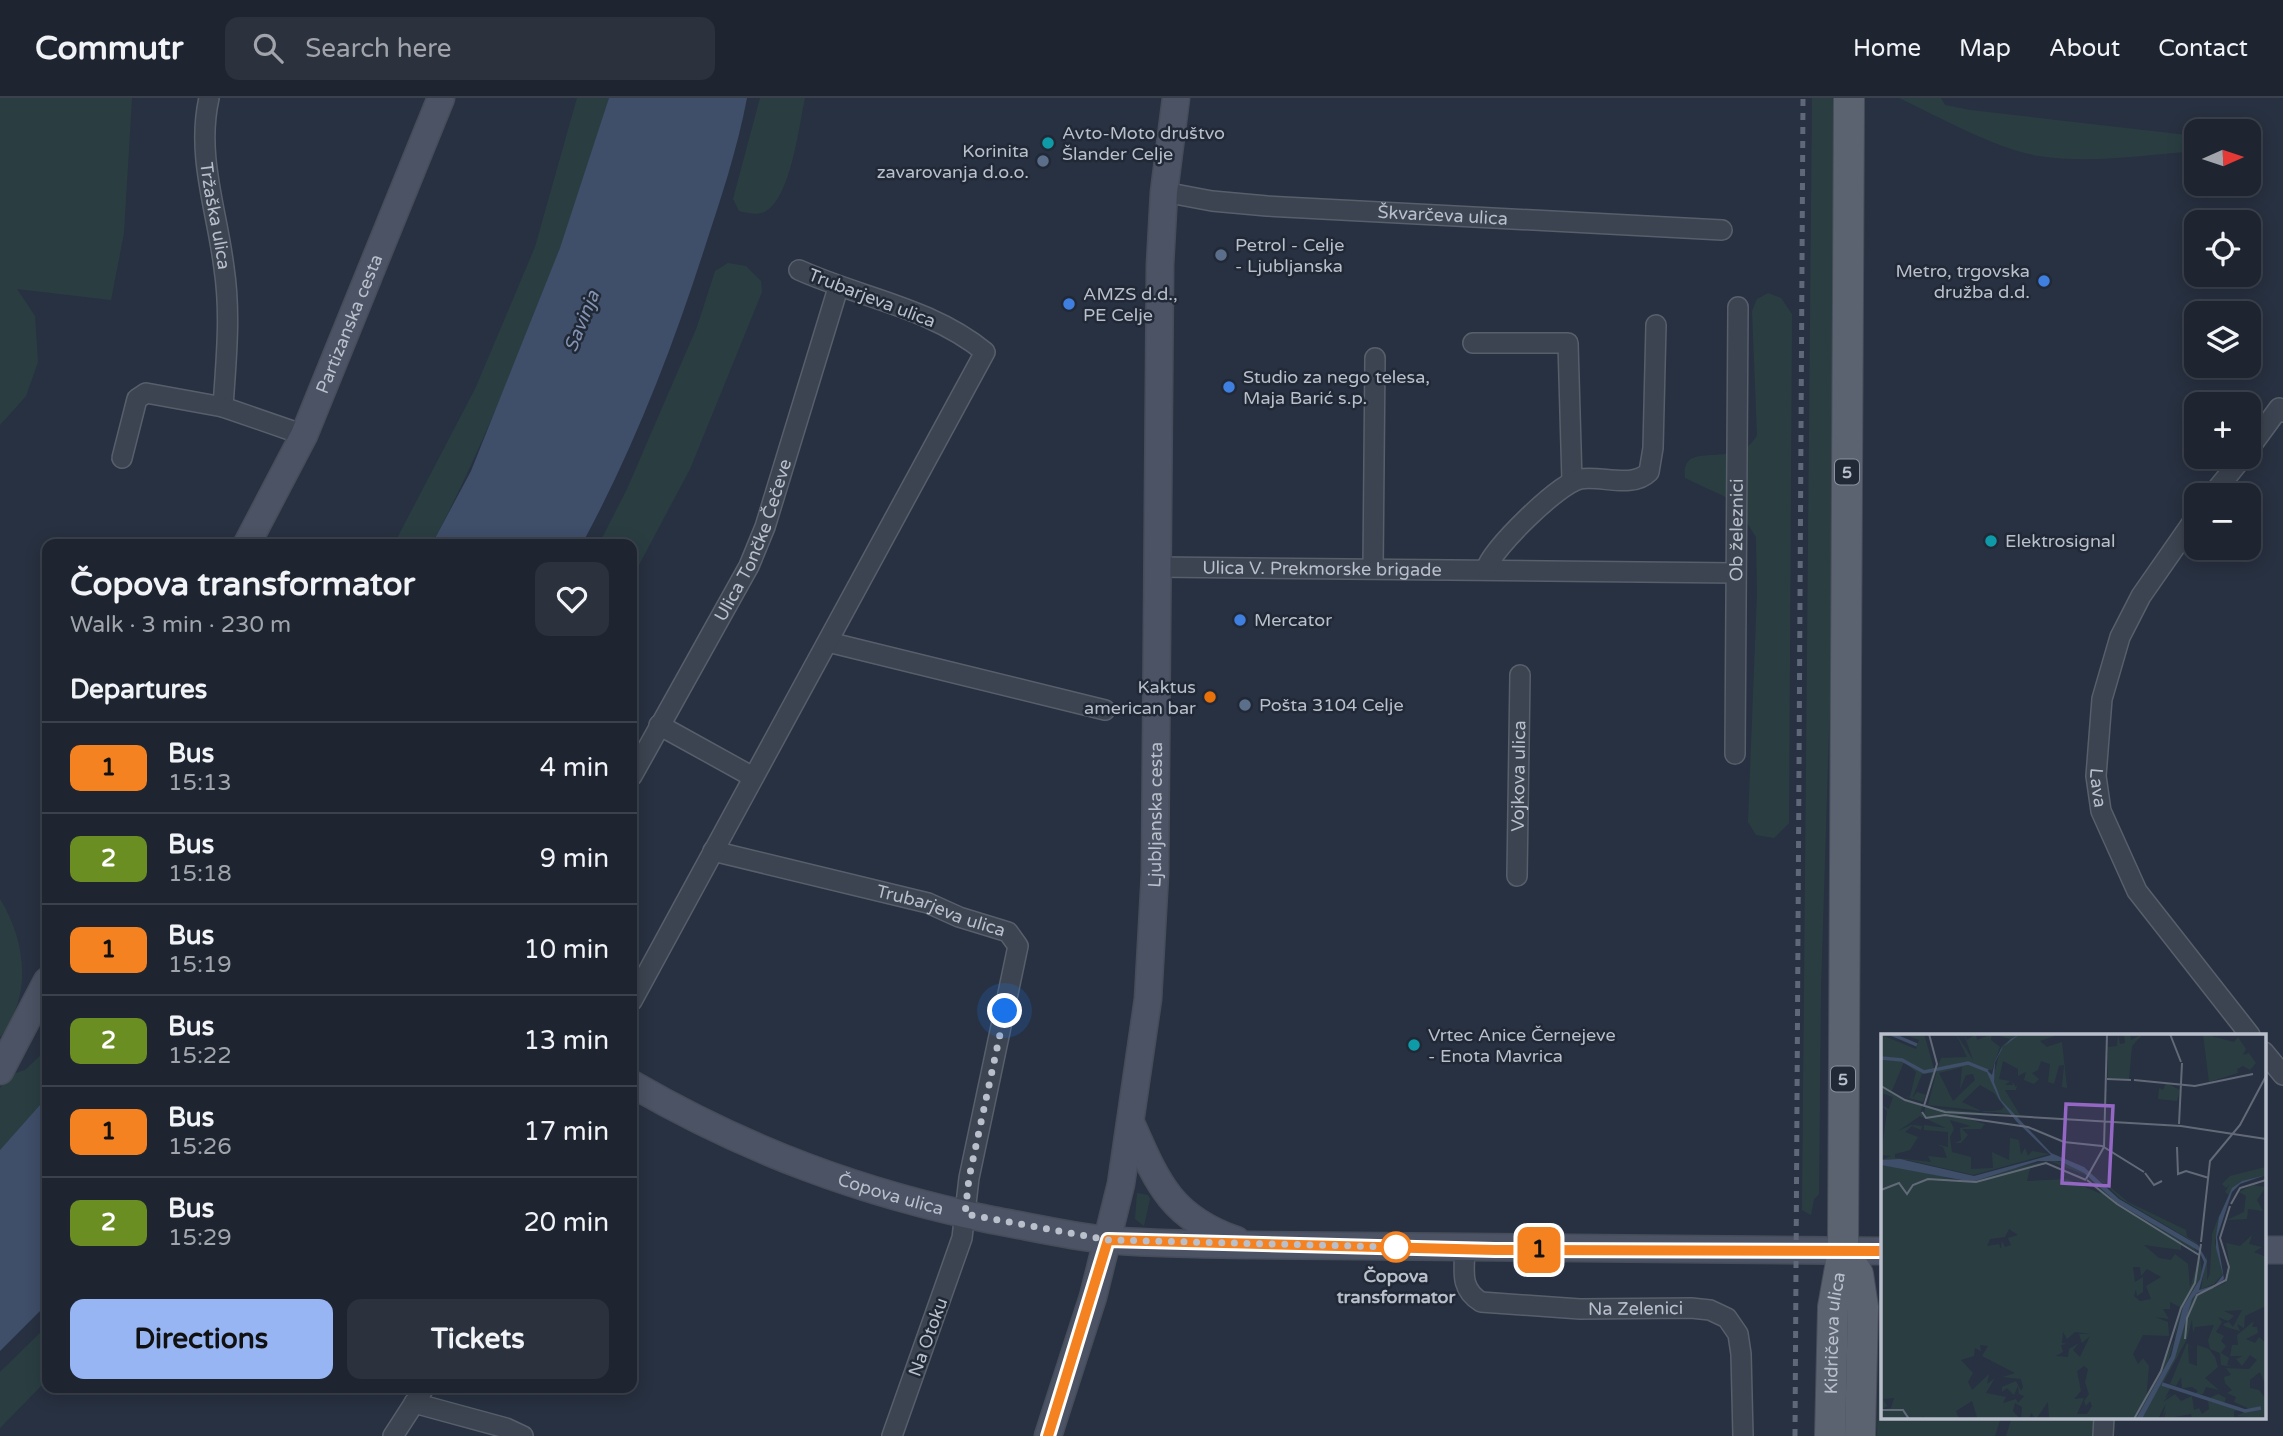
<!DOCTYPE html>
<meta charset="utf-8">
<style>
:root{--surface:#1e2531;--page:#2b313d;--text:#f1f3f6;--muted:#a1a5ab;--line:#3c424d;--accent:#97b5f3}
body{margin:0;font-family:"Varela Round",sans-serif;background:var(--page);color:var(--text);height:100vh;display:flex;flex-direction:column;font-size:26px;white-space:nowrap}
*{box-sizing:border-box;margin:0}
p{font-size:23px;color:var(--muted)}
.icon{flex:none;width:38px;height:38px;fill:none;stroke:currentColor;stroke-width:2;stroke-linecap:round;stroke-linejoin:round}
.map{position:relative;flex:1;overflow:hidden}
.sheet{position:absolute;left:42px;top:441px;width:595px;height:854px;display:flex;flex-direction:column;background:var(--surface);border-radius:14px;box-shadow:0 4px 18px #0003,0 0 0 2px var(--line)}
.sheet>*{flex:none}
.badge{padding:0 14px;border-radius:10px;font-size:24px;line-height:46px}
.needle{width:46px;rotate:87deg}
.buttons{position:absolute;left:2184px;top:21px;display:grid;gap:14px}
.buttons a{display:grid;place-items:center;width:77px;height:77px;border-radius:14px;background:var(--surface);box-shadow:0 4px 18px #0003,0 0 0 2px var(--line);font-size:35px}
.you{position:absolute;width:35px;height:35px;margin:-18px;border:5px solid #fff;border-radius:50%;background:#1a73e8;box-shadow:0 0 0 10px #1a73e833}
.map>.badge{position:absolute;translate:-50% -50%;box-shadow:0 0 0 4px #fff}
h2{padding:0 28px;font-size:26px;line-height:63px}
.round{display:grid;place-items:center;flex:none;width:74px;height:74px;border-radius:14px;background:var(--page)}
.headline{display:flex;align-items:center;justify-content:space-between;height:119px;padding:0 28px}
h1{font-size:33px;font-weight:700;line-height:52px}
.primary-button{display:flex;gap:14px;margin-top:auto;padding:14px 28px}
.primary-button a{flex:1;height:80px;border-radius:14px;background:var(--accent);color:#111;font-size:28px;font-weight:700;line-height:80px;text-align:center}
.primary-button a+a{background:var(--page);color:var(--text)}
ul{padding:0;list-style:none}
li{display:flex;align-items:center;gap:21px;height:91px;padding:0 28px;border-top:2px solid var(--line)}
li div{flex:1}
li b{display:block;font-size:26px}
li em{font-style:normal}
li .badge{min-width:77px;font-weight:700;text-align:center}
header{display:flex;align-items:center;gap:42px;box-sizing:border-box;height:98px;padding:0 35px;background:var(--surface);border-bottom:2px solid var(--line)}
header strong{font-size:33px}
nav{display:flex;gap:38px;margin-inline-start:auto;font-size:24px}
.search{width:490px;height:63px;background:var(--page);display:flex;align-items:center;gap:18px;box-sizing:border-box;padding:0 24px;border-radius:14px;color:var(--muted);font-size:26px}
.map>svg:first-child{display:block}
.green{fill:#2a3e42}
.water{fill:#3f4e69}
.lines{fill:none;stroke-linecap:round;stroke-linejoin:round}
.street-casing{stroke:#575f6b;stroke-width:22}
.secondary-casing{stroke:#464d5a;stroke-width:29}
.primary-casing{stroke:#464d5a;stroke-width:32}
.street{stroke:#3c4451;stroke-width:19}
.secondary{stroke:#4b5364;stroke-width:26}
.primary{stroke:#5b6371;stroke-width:30}
.rail{stroke:#5f6878;stroke-width:5;stroke-dasharray:7 7;stroke-linecap:butt}
.line-casing{stroke:#fff;stroke-width:16}
.line{stroke:#f58220;stroke-width:10}
.walk{stroke:#b9bfcb;stroke-width:7;stroke-dasharray:0 12.6}
.culture-dot{fill:#0f9aa8;stroke:#212937;stroke-width:2.5}
.service-dot{fill:#5c6f8a;stroke:#212937;stroke-width:2.5}
.shop-dot{fill:#3f7fe0;stroke:#212937;stroke-width:2.5}
.food-dot{fill:#e8710a;stroke:#212937;stroke-width:2.5}
.stop-dot{fill:#fff;stroke:#f58220;stroke-width:3.5}
.labels{text-anchor:middle;stroke-width:5;stroke-linejoin:round;paint-order:stroke}
.shield{fill:#212937;stroke:#8b929f;stroke-width:2}
.shield-label{font-size:16px;font-weight:bold;fill:#b9bfcb}
.poi-label{font-size:18px;fill:#b9bfcb;stroke:#212937;text-anchor:start}
.street-label{font-size:18px;fill:#b9bfcb;stroke:#212937}
.stop-label{font-size:18px;font-weight:bold;fill:#b9bfcb;stroke:#212937}
.water-label{font-size:19px;font-style:italic;fill:#8393b1;stroke:#212937}
.inset-river{fill:none;stroke:#3f4e69;stroke-width:3.5}
.inset-road{fill:none;stroke:#626a78;stroke-width:2}
.view{fill:#9467c4;fill-opacity:0.15;stroke:#9467c4;stroke-width:3.5}
.inset-edge{fill:none;stroke:#b9bfcb;stroke-width:3.5}
</style>
<header>
<strong>Commutr</strong>
<div class="search"><svg class="icon" aria-label="search" viewBox="0 0 24 24"><circle cx="10" cy="10" r="6"/><path d="M15 15l6 6"/></svg>Search here</div>
<nav><a>Home</a><a>Map</a><a>About</a><a>Contact</a></nav>
</header>
<div class="map">
<svg width="2283" height="1338" viewBox="0 0 2283 1338">
<rect width="100%" height="100%" fill="#283141"/>
<g class="green">
<path d="M0 0H132L124 135 111 202 17 191 35 218 38 264 26 298 0 327Z"/>
<path d="M577 0H609C592 69 566 137 540 202 507 286 474 367 432 446H394L475 291 535 149Z"/>
<path d="M760 0H805C799 27 791 99 766 113 757 118 748 115 739 113L733 101Z"/>
<path d="M1812 0H1836L1833 504 1821 890 1819 1096 1814 1101 1811 1117 1802 1112Z"/>
<path d="M1899 0H1941L1945 7 1970 12 2196 38V53C2145 57 2090 66 2039 58 1996 51 1939 19 1899 0Z"/>
<path d="M728 165 746 168 761 183 762 194 690 371 632 480V446H599L627 391 697 229 715 173Z"/>
<path d="M1768 195 1781 200 1792 216 1789 725 1774 740 1756 737 1748 724 1757 496 1756 439 1732 402 1685 380C1680 338 1738 375 1757 337L1752 213 1757 201Z"/>
<path d="M0 801C22 836 31 884 11 921 7 928 6 934 0 939Z"/>
<path d="M47 951V999L0 1052V990L10 977 25 972Z"/>
<path d="M1137 1095 1148 1097 1150 1101 1144 1128 1135 1121Z"/>
<path d="M1882 1210V1319H2001L1995 1338H1877Z"/>
<path d="M47 1228V1282L0 1330V1274Z"/>
<path d="M2012 1319H2098V1338H2006Z"/>
</g>
<g class="water">
<path d="M609 0H747C737 53 720 103 703 155 671 254 632 354 582 446H432L471 373 560 150Z"/>
<path d="M47 999V1206L0 1253V1052Z"/>
</g>
<g class="lines">
<g class="street-casing">
<g id="street">
<path id="s1" d="M209 0C196 58 217 112 224 170 231 216 226 263 223 309L304 337"/>
<path id="s2" d="M1164 94 1212 103 1267 108 1722 132"/>
<path d="M1473 245H1568L1572 384"/>
<path d="M2249 351 2279 310 2283 314"/>
<path d="M122 360 137 301 146 295 223 309"/>
<path d="M2212 397 2243 359"/>
<path id="s3" d="M2196 419 2141 498 2120 539 2102 601 2096 678 2101 713 2137 793 2250 937"/>
<path id="s4" d="M1158 469 1735 475"/>
<path d="M1373 470 1375 260"/>
<path d="M1486 471C1493 450 1558 386 1580 381 1601 377 1632 391 1649 374L1653 350 1656 227"/>
<path d="M828 544 1105 612"/>
<path d="M659 627 753 679"/>
<path id="s5" d="M1735 656 1738 209"/>
<path id="s6" d="M632 678 749 468 765 429 838 190"/>
<path id="s7" d="M713 753 928 805 959 819 1008 834 1018 848 969 1080 962 1140 892 1338"/>
<path id="s8" d="M1517 778 1520 577"/>
<path d="M632 903 985 254C932 210 861 200 799 172"/>
<path d="M2264 954 2283 977"/>
<path id="s9" d="M1465 1151C1464 1174 1460 1191 1481 1204L1580 1211 1691 1210 1710 1212 1727 1220 1738 1236 1741 1256 1743 1338"/>
<path d="M414 1305 506 1330 523 1338"/>
<path d="M393 1338 424 1290"/>
<path d="M2103 1338 2104 1319"/>
</g>
</g>
<g class="secondary-casing">
<g id="secondary">
<path id="s10" d="M247 446 304 337 441 0"/>
<path d="M0 973 47 883"/>
<path id="s11" d="M632 986C748 1053 861 1095 992 1122 1031 1129 1069 1138 1107 1142 1155 1146 1203 1146 1251 1147L1882 1153"/>
<path d="M1131 1025C1157 1084 1170 1119 1236 1142"/>
<path d="M2264 1152H2283"/>
<path id="s12" d="M1048 1338 1093 1199 1121 1086 1148 901 1155 776 1160 167 1164 94 1176 0"/>
</g>
</g>
<g class="primary-casing">
<g id="primary">
<path d="M1843 1153 1858 1176 1863 1209 1860 1338"/>
<path id="s13" d="M1830 1338 1833 1209 1843 1153 1849 0"/>
</g>
</g>
<use href="#street" class="street"/>
<use href="#secondary" class="secondary"/>
<use href="#primary" class="primary"/>
<path class="rail" d="M1795 1338 1803 0"/>
</g>
<g class="lines">
<g class="line-casing">
<path id="line" d="M1048 1338 1108 1142 1495 1152 1882 1153"/>
</g>
<use href="#line" class="line"/>
<path class="walk" d="M1005 913 969 1080 965 1116 1108 1142 1396 1149"/>
</g>
<g class="culture-dot">
<circle cx="1048" cy="45" r="7"/>
<circle cx="1991" cy="443" r="7"/>
<circle cx="1414" cy="947" r="7"/>
</g>
<g class="service-dot">
<circle cx="1043" cy="63" r="7"/>
<circle cx="1221" cy="157" r="7"/>
<circle cx="1245" cy="607" r="7"/>
</g>
<g class="shop-dot">
<circle cx="2044" cy="183" r="7"/>
<circle cx="1069" cy="206" r="7"/>
<circle cx="1229" cy="289" r="7"/>
<circle cx="1240" cy="522" r="7"/>
</g>
<circle class="food-dot" cx="1210" cy="599" r="7"/>
<circle class="stop-dot" cx="1396" cy="1149" r="14"/>
<g class="labels">
<g class="shield">
<rect x="1835" y="361.5" width="24" height="25" rx="5"/>
<rect x="1831" y="968.5" width="24" height="25" rx="5"/>
</g>
<g class="shield-label">
<text x="1847" y="380">5</text>
<text x="1843" y="987">5</text>
</g>
<g class="poi-label">
<text x="1062" y="41">Avto-Moto društvo<tspan x="1062" dy="21">Šlander Celje</tspan></text>
<text x="1029" y="59" text-anchor="end">Korinita<tspan x="1029" dy="21">zavarovanja d.o.o.</tspan></text>
<text x="1235" y="153">Petrol - Celje<tspan x="1235" dy="21">- Ljubljanska</tspan></text>
<text x="2030" y="179" text-anchor="end">Metro, trgovska<tspan x="2030" dy="21">družba d.d.</tspan></text>
<text x="1083" y="202">AMZS d.d.,<tspan x="1083" dy="21">PE Celje</tspan></text>
<text x="1243" y="285">Studio za nego telesa,<tspan x="1243" dy="21">Maja Barić s.p.</tspan></text>
<text x="2005" y="449">Elektrosignal</text>
<text x="1254" y="528">Mercator</text>
<text x="1196" y="595" text-anchor="end">Kaktus<tspan x="1196" dy="21">american bar</tspan></text>
<text x="1259" y="613">Pošta 3104 Celje</text>
<text x="1428" y="943">Vrtec Anice Černejeve<tspan x="1428" dy="21">- Enota Mavrica</tspan></text>
</g>
<g class="street-label">
<text dy="6" stroke="none"><textPath href="#s2" startOffset="280">Škvarčeva ulica</textPath></text>
<text dy="6" stroke="none"><textPath href="#s1" startOffset="119">Tržaška ulica</textPath></text>
<text transform="translate(872 200) rotate(21)" y="6">Trubarjeva ulica</text>
<text dy="6" stroke="none"><textPath href="#s10" startOffset="243">Partizanska cesta</textPath></text>
<text dy="6" stroke="none"><textPath href="#s5" startOffset="224">Ob železnici</textPath></text>
<text dy="6" stroke="none"><textPath href="#s6" startOffset="266">Ulica Tončke Čečeve</textPath></text>
<text dy="6" stroke="none"><textPath href="#s4" startOffset="164">Ulica V. Prekmorske brigade</textPath></text>
<text dy="6" stroke="none"><textPath href="#s8" startOffset="100">Vojkova ulica</textPath></text>
<text dy="6" stroke="none"><textPath href="#s3" startOffset="296">Lava</textPath></text>
<text dy="6" stroke="none"><textPath href="#s12" startOffset="634">Ljubljanska cesta</textPath></text>
<text dy="6" stroke="none"><textPath href="#s7" startOffset="236">Trubarjeva ulica</textPath></text>
<text dy="6" stroke="none"><textPath href="#s11" startOffset="282">Čopova ulica</textPath></text>
<text dy="6" stroke="none"><textPath href="#s9" startOffset="214">Na Zelenici</textPath></text>
<text dy="6" stroke="none"><textPath href="#s13" startOffset="103">Kidričeva ulica</textPath></text>
<text transform="translate(928 1239) rotate(-70)" y="6">Na Otoku</text>
</g>
<g class="stop-label">
<text x="1396" y="1184">Čopova<tspan x="1396" dy="21">transformator</tspan></text>
</g>
<g class="water-label">
<text transform="translate(581 223) rotate(-68)" y="7">Savinja</text>
</g>
</g>
<g transform="translate(1881 936)">
<rect width="385" height="385" fill="#283141"/>
<path d="M23 0H43L54 38 42 68 23 62 29 63 35 38 23 28 10 59 41 72 40 78 43 84 44 73 132 82 75 81 104 90 100 95H81L87 101 80 109H74L80 106 79 94 90 92 69 86 73 95 69 103 71 118 90 123V135L112 134 111 118 128 126 129 104 138 106 140 121 144 114 147 122 151 117 168 120 92 141 27 126H0L10 122 0 121 6 77 0 71 8 75 12 63 0 59V1L35 15 38 6ZM51 39 45 61 36 58 31 65 41 40ZM39 82 65 94 43 91V96L67 98V113L55 110 62 113 66 124 47 122 50 128 14 124V120L29 116 37 103 24 98 31 92 40 96 41 92 30 91 17 97ZM83 0 86 6 95 0 96 6 111 0 110 6 119 13 111 36 105 35 112 45 120 13 129 5 119 2 120 0H179L159 7 166 13 181 8 186 54 181 53 183 31 178 32 173 50 167 48 169 30 160 27 157 36 151 39 158 45 153 50 143 46 145 38 137 42V35L122 27 118 45 129 47 124 51H132L131 47 135 53 137 48 148 51 137 48 135 56H124L139 81 47 71 56 36 61 35H56L60 24 86 23 76 2 68 1H76L92 26ZM81 33 79 55 85 41 92 40 94 46 72 67 58 39ZM99 51 113 59 123 73 120 76 103 78 81 68ZM237 0 239 10 244 9 243 0H249L250 6 262 0 251 12 248 45 227 44V13L236 12ZM322 0 353 8 357 3 365 15 362 21 368 19 375 29 369 36 362 32 356 35 357 39 328 48ZM285 49 299 56 296 67 277 65 278 54 282 56ZM170 126 187 130 207 142 168 127 149 134 146 147 186 145 220 160 208 143 230 164 312 213 317 219 300 208V216L263 211 278 224 290 226 294 220 307 230 309 254 319 221 321 240 298 288 288 325 261 378 255 385H168L167 368 155 385 150 379 148 385H140L141 373 134 369 132 377 139 385H81L96 383 91 367 75 377 78 385H41L43 381 39 385H0V376L10 374 13 364 2 365 6 372 0 376V131L40 135 76 147ZM128 195 137 201 127 204 130 211 124 213 121 207 120 215 118 210 106 212 109 205 124 203ZM252 233H259L260 242 266 235 280 243 265 252 270 265 259 267 253 262 255 255 256 262 262 258V243L254 248ZM289 268 299 273 293 306 265 366 268 332 262 324 257 330 252 320 262 301 288 302 287 288 274 283 288 285 282 275H289ZM182 298 186 305 194 298 210 300H198L201 309 209 302 199 323 192 316 198 309 188 315 187 323 175 322 182 318 180 311 186 310 181 309ZM99 311 107 312 101 322 134 339 122 343 140 345 142 353 140 357 135 347 121 353V358L126 354 133 361 137 352 138 360 143 362 137 369 135 365 122 369 125 363 105 359 114 344 106 350 108 340 91 356 87 348 92 339 80 326 93 322 94 314 100 317ZM203 332 207 335 204 348 208 360 203 367 205 372 209 367 211 372 206 380H196L203 364 193 365 200 357 196 337ZM385 133V141L359 148 348 161 344 158 349 150 345 154 341 150 349 142ZM211 138 247 168 305 196 306 203 315 208 318 211 240 165ZM372 151 385 153 376 166 382 177 367 175 366 185 346 186 363 178 365 162 358 158ZM339 179 334 209 342 240 333 250 320 255 326 220V247L329 239 331 200ZM371 201 368 210 381 213 373 218 385 223V272L364 282 363 294 356 290 359 297 345 293 342 290 348 288 352 293 361 276 343 277 353 282 347 287 337 283 341 288 335 298 343 302 340 307 345 312 340 319 348 324 346 331 353 333 340 331 339 319 329 315 327 306 333 291 314 293 312 299 311 285 306 305 282 349 290 353 284 364 291 358 282 368 294 360 300 367 311 362 313 376 318 374 321 380 328 375 327 365 337 360 345 364 343 369 359 373V376L353 377V385H311L310 380 283 385 285 376 281 385 285 369 277 385H261L295 320 309 268 313 262 344 249 349 233 345 209 359 212ZM373 287 371 293H376L377 299 365 305 374 309 378 303 385 309V352L379 338 369 346V354L378 356 385 365V385L356 382 369 375 353 368 355 363 346 359 351 356 344 349 343 343 350 341 345 334 368 335 376 326 369 321 361 332 355 325 362 322H349L351 311H357L356 301ZM306 309 313 316 307 311 308 329 316 332V311L328 315 334 323 337 333 324 344 338 356 325 353 322 360H314L317 357 311 353 301 354 300 343 295 352 289 350Z" fill="#2a3e42" fill-rule="evenodd"/>
<path d="M139 0 122 13 114 28 113 48 120 66 170 119 203 133 238 165 317 211 326 227 318 256 334 251 342 241 335 214V202L338 183 351 154 361 147 385 141 359 150 351 158 336 203 343 245 331 255 316 259 311 265 294 324 261 385H255L290 322 302 273 319 245 323 228 318 217 236 169 203 139 179 127H157L91 148 0 131V126L19 125 93 142 170 121 135 87 118 65 104 34 111 41 114 27 120 15 130 5Z" fill="#3f4e69"/>
<path class="inset-river" d="M10 0 36 11M0 24 21 26 43 38 87 29 107 37M281 350 364 377 380 374"/>
<path class="inset-road" d="M289 0 300 28M226 45 250 46M253 46 314 52 372 40M0 52 24 66 64 78 300 92 385 105M43 72 56 30 48 0M41 78 45 84 64 81 147 93 183 108 221 112 263 138M298 90 301 29M296 113 297 140 305 137 328 144M264 139 273 151 281 147M205 145 223 113 226 0M206 146 236 170 318 221M0 156 18 149 26 160 32 151 47 145 95 148 165 129 205 146M350 170 359 154 385 146M320 208 329 127 359 91 385 42M304 305 306 284 316 261 345 246 348 233 339 204 349 172M0 376H22L28 385M253 385 280 337 300 274 314 249 320 210"/>
<path class="view" d="M185 70 232 72 228 152 181 149Z"/>
<rect width="385" height="385" class="inset-edge"/>
</g>
</svg>
<div class="buttons">
<a><svg class="needle" viewBox="-14 -14 28 28"><path d="M0-13l5 13h-10z" fill="#e53935"/><path d="M0 13l5-13h-10z" fill="#a1a5ab"/></svg></a>
<a><svg class="icon" aria-label="locate" viewBox="0 0 24 24"><circle cx="12" cy="12" r="6"/><path d="M12 2v4M12 18v4M2 12h4M18 12h4"/></svg></a>
<a><svg class="icon" aria-label="layers" viewBox="0 0 24 24"><path d="M12 4l9 5-9 5-9-5zM3 14l9 5 9-5"/></svg></a>
<a>+</a>
<a>−</a>
</div>
<div class="you" style="left:1005px;top:913px"></div>
<b class="badge" style="left:1539px;top:1152px;background:#f58220;color:#111">1</b>
<section class="sheet">
<div class="headline"><div><h1>Čopova transformator</h1><p>Walk · 3 min · 230 m</p></div><a class="round"><svg class="icon" aria-label="heart" viewBox="0 0 24 24"><path d="M12 20l-8-8c-3-5 5-10 8-4 3-6 11-1 8 4z"/></svg></a></div>
<h2>Departures</h2>
<ul>
<li><span class="badge" style="background:#f58220;color:#111">1</span><div><b>Bus</b><p>15:13</p></div><em>4 min</em></li>
<li><span class="badge" style="background:#6b8e23;color:#fff">2</span><div><b>Bus</b><p>15:18</p></div><em>9 min</em></li>
<li><span class="badge" style="background:#f58220;color:#111">1</span><div><b>Bus</b><p>15:19</p></div><em>10 min</em></li>
<li><span class="badge" style="background:#6b8e23;color:#fff">2</span><div><b>Bus</b><p>15:22</p></div><em>13 min</em></li>
<li><span class="badge" style="background:#f58220;color:#111">1</span><div><b>Bus</b><p>15:26</p></div><em>17 min</em></li>
<li><span class="badge" style="background:#6b8e23;color:#fff">2</span><div><b>Bus</b><p>15:29</p></div><em>20 min</em></li>
</ul>
<div class="primary-button"><a>Directions</a><a>Tickets</a></div>
</section>
</div>
